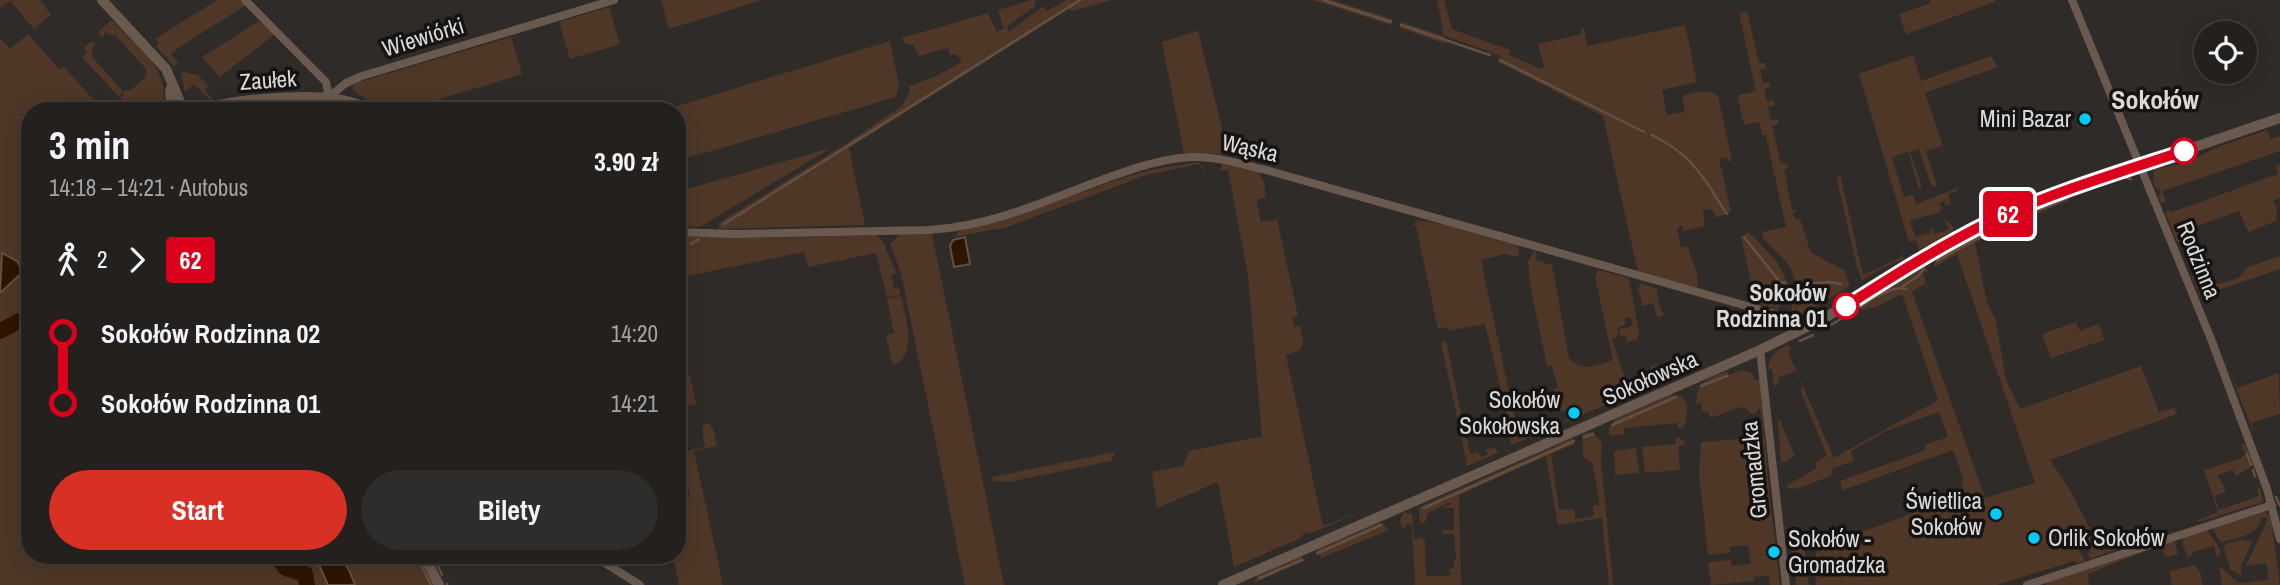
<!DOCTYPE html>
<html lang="pl">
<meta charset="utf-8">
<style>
:root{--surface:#23201e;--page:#2f2d2b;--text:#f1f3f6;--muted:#a3a3a4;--line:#403e3c;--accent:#d93025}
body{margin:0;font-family:"Archivo Narrow",sans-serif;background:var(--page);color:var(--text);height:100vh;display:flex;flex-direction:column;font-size:26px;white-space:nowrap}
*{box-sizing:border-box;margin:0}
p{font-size:23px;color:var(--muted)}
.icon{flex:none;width:38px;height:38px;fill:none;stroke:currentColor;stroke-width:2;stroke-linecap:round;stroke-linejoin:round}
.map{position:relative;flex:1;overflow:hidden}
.sheet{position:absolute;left:21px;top:102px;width:665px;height:462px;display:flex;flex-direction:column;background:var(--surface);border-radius:28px;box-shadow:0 4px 18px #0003,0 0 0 2px var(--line)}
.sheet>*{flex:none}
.badge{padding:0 14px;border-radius:5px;font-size:24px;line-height:46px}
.tools{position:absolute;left:2194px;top:21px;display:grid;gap:14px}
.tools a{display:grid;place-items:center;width:63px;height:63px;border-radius:50%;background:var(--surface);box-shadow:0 4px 18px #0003,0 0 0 2px var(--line);font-size:35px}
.map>.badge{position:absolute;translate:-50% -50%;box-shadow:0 0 0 4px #fff}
.legs{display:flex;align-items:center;gap:10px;height:77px;padding:0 28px;font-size:23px}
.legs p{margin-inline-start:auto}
.summary{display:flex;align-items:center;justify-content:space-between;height:119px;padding:0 28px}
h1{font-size:38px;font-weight:800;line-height:52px}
.action{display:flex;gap:14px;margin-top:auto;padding:14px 28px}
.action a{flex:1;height:80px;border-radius:42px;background:var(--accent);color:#fff;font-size:28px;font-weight:800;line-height:80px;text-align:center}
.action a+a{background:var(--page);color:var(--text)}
ul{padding:0 28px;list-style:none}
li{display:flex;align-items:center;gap:24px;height:70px;font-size:26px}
li i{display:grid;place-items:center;width:10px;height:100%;margin:0 9px;background:currentColor}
li i::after{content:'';width:18px;height:18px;margin:-9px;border:5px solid;border-radius:50%;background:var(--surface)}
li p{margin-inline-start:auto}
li:first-child i{background:linear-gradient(#0000 50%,currentColor 0)}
li:last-child i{background:linear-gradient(currentColor 50%,#0000 0)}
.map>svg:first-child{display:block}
.green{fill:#4e3727}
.water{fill:#2e1502;stroke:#625042;stroke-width:2}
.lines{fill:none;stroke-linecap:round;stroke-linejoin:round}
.stream{stroke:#625042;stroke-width:2.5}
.river{stroke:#2e1502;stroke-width:16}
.minor{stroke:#6a594e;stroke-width:8}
.tertiary{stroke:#6a594e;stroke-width:10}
.line-1-casing{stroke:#fff;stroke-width:16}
.line-1{stroke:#db011c;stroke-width:10}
.poi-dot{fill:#00cbf9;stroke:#161412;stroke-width:2.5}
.stop-1-dot{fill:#fff;stroke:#db011c;stroke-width:3.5}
.labels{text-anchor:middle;stroke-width:7;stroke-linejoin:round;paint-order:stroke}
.street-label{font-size:23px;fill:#dbd9d7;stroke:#161412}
.poi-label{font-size:23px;fill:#dbd9d7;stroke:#161412;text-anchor:end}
.stop-label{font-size:23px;font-weight:bold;fill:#dbd9d7;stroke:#161412;text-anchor:end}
.quarter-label{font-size:26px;font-weight:bold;fill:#ded9d5;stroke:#161412}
</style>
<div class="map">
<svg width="2280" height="585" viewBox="0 0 2280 585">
<rect width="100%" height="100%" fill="#2f2b28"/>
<g class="green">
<path d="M0 0H40L51 15 34 29 10 1 0 8Z"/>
<path d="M217 0H240L246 5 175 50 171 55 178 63 174 66 156 46 159 43 155 39Z"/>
<path d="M661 0H762L669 29Z"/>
<path d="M1031 0H1036L1034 7 1007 26 1009 32 1043 6 1047 11 1066 0H1111L1073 11 1069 9 849 148 865 225 719 229V223L847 143 902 106 910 90 909 86 936 76 962 62 956 54 950 55 948 48 919 56 913 45 904 43 902 38 988 13 997 32 1004 29 998 10Z"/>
<path d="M1313 0H1332L1392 19 1391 25Z"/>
<path d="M1437 0H1444L1452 29 1510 50 1509 55 1541 69 1544 67 1538 44 1582 34 1581 29 1584 28 1588 46 1685 25 1697 82 1662 90 1667 115 1685 112 1682 96C1694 93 1707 87 1718 96L1732 161H1728L1727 157 1719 159 1731 212 1716 218 1712 209 1703 210 1705 226 1683 231 1682 226 1677 228 1681 247 1688 246C1691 261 1701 274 1697 289L1638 272 1603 116 1498 62 1501 56 1445 36 1446 44 1400 28 1401 22 1444 36Z"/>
<path d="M1929 0H1995V2L1906 34 1899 14 1931 3Z"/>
<path d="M609 7 620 44 570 59 559 22Z"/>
<path d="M1747 11 1759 63H1765L1766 68 1760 70 1763 83 1769 82 1771 87 1764 89 1767 102 1774 100 1775 105 1768 107 1771 120 1778 119 1779 124 1772 126 1781 164 1787 163 1788 168 1784 170 1792 210 1798 211 1793 213 1795 219H1800L1811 253 1844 270 1850 286 1804 314 1793 315C1789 305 1794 297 1795 288 1797 267 1776 252 1763 238L1762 232 1786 227 1766 135H1762L1759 122 1744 125 1738 98 1739 95 1756 91 1739 13Z"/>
<path d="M112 20C134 44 179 76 159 110H130L121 99 124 90H131L146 77V69L116 36 108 34 106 31 103 38 98 32Z"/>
<path d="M259 21 275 34 220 77 202 57Z"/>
<path d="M1198 31 1228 152V154L1184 153 1162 42Z"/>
<path d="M28 34 59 69 63 66 102 109 108 105 112 110H30V555H318L315 557 328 585H0V38L10 49Z"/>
<path d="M511 37 522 74 404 110H385L353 91V84Z"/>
<path d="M92 41 95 45 92 49V57L122 90 120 98 82 57 87 52 84 48Z"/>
<path d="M890 41 899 85 896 97 677 161V110H664Z"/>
<path d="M1913 55 1921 81 1991 56 1998 67 1925 93 1943 146 1926 151 1937 186 1932 187 1919 149 1910 152 1922 188 1919 189 1908 152 1892 157 1904 197 1913 195 1916 204 1957 188 1958 191 1948 194 1951 204 1946 206 1944 201 1939 203 1942 208 1939 213 1910 220 1915 237 1930 233 1933 228 1935 234 1949 229 1944 220C1949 221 1953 226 1954 230L1919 251 1916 240 1909 242 1859 74Z"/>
<path d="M181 71 198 75 208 86 204 90 214 101 210 100 194 84 185 92Z"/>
<path d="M2267 130 2271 139 2280 136V151L2162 191 2166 202 2161 203 2158 195 2161 193 2159 188 2156 189 2153 177 2155 169 2185 163 2218 147Z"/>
<path d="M831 148 700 227 677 226V192Z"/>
<path d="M1199 162 1206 172 1199 164 1147 175 1007 227 955 237 958 231C1025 218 1085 187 1151 170 1167 166 1183 165 1199 162Z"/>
<path d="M1223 163 1258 171 1264 183 1266 197 1257 200 1261 222 1271 220 1272 222 1277 219 1298 316 1292 317 1294 327 1300 326 1303 343 1300 350 1286 355 1323 526 1375 506 1311 533 1309 532 1302 535 1303 537 1234 567 1218 482 1157 508 1152 472 1183 466 1189 451 1262 436 1248 276 1228 170H1220Z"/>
<path d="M2280 164V198L2273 201 2277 208 2276 221 2248 232 2239 211 2178 233 2182 242H2177L2165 212 2168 210 2172 212 2278 174 2276 166Z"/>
<path d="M1840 174 1863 275 1902 257V253L1904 259 1882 268 1862 280 1857 267 1837 180Z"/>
<path d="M2065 196 2069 200 1998 231 1997 223Z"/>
<path d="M1418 220 1446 225 1518 246 1519 256 1516 257 1505 254 1481 260 1512 406 1528 403 1529 405 1527 409 1521 407 1513 409 1518 433 1520 434 1548 422 1551 427 1555 425V427L1511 445 1505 407 1485 324 1448 331 1447 327 1438 329 1416 226 1413 225Z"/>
<path d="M1986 228 1991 234 1975 243 1987 303 1996 320 2006 380 2020 409 2141 366 2159 412 2174 408 2177 414 2050 460 2069 488 2101 551 2125 546 2090 559 2088 553 2091 551 2086 542 2077 546 2085 561 2079 563 2074 561 1997 585H1816C1815 572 1811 557 1820 547L1965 494 1961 482 1964 480 1953 450 1843 490 1840 481 1926 450 1925 445 1948 437 1939 412 1886 431 1851 451 1854 461 1833 468 1831 476 1796 489 1788 488 1787 485 1817 468 1815 462 1827 456 1800 390 1803 388 1796 371 1778 378 1779 383 1774 386 1772 369H1768C1770 355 1776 351 1787 345L1790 347 1789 354 1834 458 1938 400 1902 294 1876 307 1861 310 1860 302 1925 267 1929 270 1923 274 1926 283 1912 292 1985 498 2035 483 1957 254 1935 267 1934 264 1939 255Z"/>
<path d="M1747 233 1751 234C1769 254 1804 282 1777 309L1756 303 1741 237Z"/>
<path d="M900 234H932L1004 585H965L901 273 890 244Z"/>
<path d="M876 235 883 242 895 270 896 273 891 275 894 289 899 288 900 295 887 297 876 253 808 267 804 252 677 278V236L765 238Z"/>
<path d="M1534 251 1537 252 1535 260 1552 265 1569 358C1580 373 1598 365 1613 360L1595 277 1598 270 1629 278 1639 334 1638 339 1627 342 1625 335 1620 336 1619 329 1633 326 1631 317 1625 318V325L1617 328 1618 337 1612 339 1623 373 1640 390 1564 423 1563 422 1569 419 1567 411 1561 412 1553 389 1558 388 1552 366H1547L1531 290 1528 262Z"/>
<path d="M2280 256V269L2201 296 2204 304 2191 275 2193 273 2196 282 2207 280 2217 284 2238 278 2248 267Z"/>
<path d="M1641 283 1657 289 1658 301 1664 316 1657 317 1653 303 1643 306 1638 288Z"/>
<path d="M901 296C905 317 918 353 895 365L892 363 886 335 894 333 887 299Z"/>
<path d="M2076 322 2080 331 2099 324 2104 340 2051 358 2042 334Z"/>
<path d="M1446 341 1465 432 1488 427 1486 433 1480 432 1466 435 1470 454 1478 452 1481 457 1488 454 1486 449 1494 448 1499 452 1465 467 1467 464 1441 343Z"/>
<path d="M2223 355 2237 388 2279 373 2280 414 2251 423 2255 436Z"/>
<path d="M1676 363 1680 372 1649 386 1647 380 1651 366 1656 365 1663 368Z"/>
<path d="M677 369 679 377 690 375 696 404 678 408 687 451 705 447 702 428 705 424H709L713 428 717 446 694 451 723 585H679L673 555H677V500L690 497 677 434Z"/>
<path d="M1741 370 1751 372 1755 380H1760L1770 503 1776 546 1771 549V556L1777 558 1780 585H1770L1769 576 1754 577V581L1711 585 1708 562 1731 560 1732 566 1751 564 1748 545 1730 547V553L1708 555 1699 473 1701 442 1764 437 1760 407 1755 414H1751L1747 409 1741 407 1732 410 1711 418 1708 412 1702 411V404L1696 403C1698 379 1706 380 1727 371L1729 375Z"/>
<path d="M1671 395 1681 396 1687 404 1686 422 1683 428 1678 429 1677 423 1624 428V434L1612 436 1609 434V428L1614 420Z"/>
<path d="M1778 421H1780L1795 456 1781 463Z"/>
<path d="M1593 432 1602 443 1601 461 1613 585H1609L1602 518 1558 525 1546 456 1459 495 1461 585H1415L1412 525 1407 524 1403 529 1400 520 1404 512 1412 514 1414 539H1420V536L1425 541 1426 576H1448L1451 574 1448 569 1454 568V560H1456L1454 534H1444L1442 530H1454V508H1441L1451 504 1450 502 1428 513 1426 521 1420 524 1419 507 1573 438 1574 444 1551 454 1559 510 1574 509 1575 519 1594 516 1593 506 1600 505 1593 464 1583 457 1582 434 1584 433Z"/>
<path d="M1676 437 1682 440 1686 445 1678 446 1680 470 1645 473 1642 447 1676 444Z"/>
<path d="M2241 444H2245L2254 465 2236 476 2233 470 2218 475 2226 491 2215 496 2219 510 2259 496 2257 489 2260 487 2263 500 2260 503 2199 522 2198 520 2218 512 2204 470 2241 458 2245 454Z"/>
<path d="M1636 448 1639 473 1615 475 1614 451Z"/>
<path d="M1115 452 1111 461 1009 482 993 481 992 477Z"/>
<path d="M2265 512 2271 517 2280 585H2222L2219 566 2238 583 2269 580 2266 563 2246 566 2268 519 2262 517C2257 536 2240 537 2222 542L2218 539 2213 528Z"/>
<path d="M1381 522 1389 530 1321 558 1320 554 1316 555V550Z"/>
<path d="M2206 529 2220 549V554L2217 558 2214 546 2193 552V554L2188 558 2183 545V537Z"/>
<path d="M2174 540 2178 554 2165 557 2161 545 2088 574 2089 585H2046L2047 582Z"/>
<path d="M2242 540 2252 541 2241 566V576L2231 570 2223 547 2228 543Z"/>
<path d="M1798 542 1806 554 1809 585H1796L1791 543Z"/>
<path d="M338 555H419L434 585H355L349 570Z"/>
<path d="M1300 556 1306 560 1254 583 1257 576Z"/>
<path d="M2195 565 2200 572 2203 585H2172L2169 571Z"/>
</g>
<g class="water">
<path d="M965 237 970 264 954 267 950 246 953 240Z"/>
<path d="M2 253 17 261 23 272 0 293Z"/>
<path d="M318 555H338L349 570 355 585H328L315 556Z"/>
</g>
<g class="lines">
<g class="stream">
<path d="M1323 0 1391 22"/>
<path d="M1401 25 1490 55"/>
<path d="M1500 60 1644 132"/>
<path d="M1652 135C1694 156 1702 176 1727 214"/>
<path d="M2077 194 2123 177 2131 179"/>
<path d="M724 224 1080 0"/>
<path d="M1999 227 2067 198"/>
<path d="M1744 237 1780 282 1786 283"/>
<path d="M691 244 699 239"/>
<path d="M677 252 685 248"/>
<path d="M1937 261 1989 232"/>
<path d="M1795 284H1803"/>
<path d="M1804 284 1829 282 1841 284"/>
<path d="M1903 286 1917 277 1924 269"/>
<path d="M1861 307C1870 299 1894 285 1906 289"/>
<path d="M1831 325 1847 315"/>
<path d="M1800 341 1813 335"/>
<path d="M1701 386 1727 376"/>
<path d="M1612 425 1676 397"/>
<path d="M1584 437 1593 434"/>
<path d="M2247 454 2251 465"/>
<path d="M2253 470 2255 476"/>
<path d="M2276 497 2280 506"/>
<path d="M1424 508 1574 441"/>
<path d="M1318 553 1381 525"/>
<path d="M416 555 431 585"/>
<path d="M433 555 442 575"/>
<path d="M1260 578 1302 560"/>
<path d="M447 584V585"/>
</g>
<g class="river">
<path d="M0 331 19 321 30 323"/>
<path d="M276 555 286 568 305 574 307 585"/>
</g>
<g class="minor">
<path d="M245 0 326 82 329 97"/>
<path d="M2072 0 2211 339 2267 489 2280 539"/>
<path d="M329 97 346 83 362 76 614 0"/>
<path d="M200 110C226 98 307 93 336 98 349 100 362 104 373 110"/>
<path d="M677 232 735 234 929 230C984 227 1037 205 1088 185 1120 173 1156 159 1191 157 1218 156 1244 165 1270 171L1782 316 1790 319 1797 333"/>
<path d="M1760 350 1786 585"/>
<path d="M592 555 640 585"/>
<path d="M2027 585 2272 505"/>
</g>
<g class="tertiary">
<path d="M102 0 166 69 183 109"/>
<path d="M172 110 170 92 172 85"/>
<path d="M424 555 439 585"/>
<path d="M1223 585 1760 350 1821 320 1962 236 2005 215 2080 186 2280 118"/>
</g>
</g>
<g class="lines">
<g class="line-1-casing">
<path id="line-1" d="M1846 306C1893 276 1942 245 1993 220 2054 192 2120 172 2184 151"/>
</g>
<use href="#line-1" class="line-1"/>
</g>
<g class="poi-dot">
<circle cx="2085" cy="119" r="7"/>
<circle cx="1574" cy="413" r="7"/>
<circle cx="1996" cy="514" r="7"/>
<circle cx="2034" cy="538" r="7"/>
<circle cx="1774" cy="552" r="7"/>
</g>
<g class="stop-1-dot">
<circle cx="2184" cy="151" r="12"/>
<circle cx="1846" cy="306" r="12"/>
</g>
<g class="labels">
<g class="street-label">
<text transform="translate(423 37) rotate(-17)" y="8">Wiewiórki</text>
<text transform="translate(268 80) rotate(-4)" y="8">Zaułek</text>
<text transform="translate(1250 148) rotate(13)" y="8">Wąska</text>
<text transform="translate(2199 260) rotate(68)" y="8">Rodzinna</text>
<text transform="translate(1650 378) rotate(-24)" y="8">Sokołowska</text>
<text transform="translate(1754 470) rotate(-96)" y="8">Gromadzka</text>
</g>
<g class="poi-label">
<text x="2071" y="127">Mini Bazar</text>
<text x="1560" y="408">Sokołów<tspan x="1560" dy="26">Sokołowska</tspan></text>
<text x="1982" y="509">Świetlica<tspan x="1982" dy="26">Sokołów</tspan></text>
<text x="2048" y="546" text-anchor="start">Orlik Sokołów</text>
<text x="1788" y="547" text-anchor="start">Sokołów -<tspan x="1788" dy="26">Gromadzka</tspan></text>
</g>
<g class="stop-label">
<text x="1827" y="301">Sokołów<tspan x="1827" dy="26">Rodzinna 01</tspan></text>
</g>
<g class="quarter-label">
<text x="2155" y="109">Sokołów</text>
</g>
</g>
</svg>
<div class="tools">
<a><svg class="icon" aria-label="locate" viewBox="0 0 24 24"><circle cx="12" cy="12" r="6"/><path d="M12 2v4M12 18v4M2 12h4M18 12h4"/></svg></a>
</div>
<b class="badge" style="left:2008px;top:214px;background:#db011c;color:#fff">62</b>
<section class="sheet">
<div class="summary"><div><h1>3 min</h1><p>14:18 – 14:21 · Autobus</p></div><b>3.90 zł</b></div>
<div class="legs"><svg class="icon" aria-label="walk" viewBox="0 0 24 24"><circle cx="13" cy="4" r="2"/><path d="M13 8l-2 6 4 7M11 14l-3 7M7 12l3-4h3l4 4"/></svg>2<svg class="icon" aria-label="forward" viewBox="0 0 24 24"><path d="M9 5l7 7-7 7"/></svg><b class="badge" style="background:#db011c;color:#fff">62</b></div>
<ul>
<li><i style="color:#db011c"></i><b>Sokołów Rodzinna 02</b><p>14:20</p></li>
<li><i style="color:#db011c"></i><b>Sokołów Rodzinna 01</b><p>14:21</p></li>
</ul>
<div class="action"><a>Start</a><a>Bilety</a></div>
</section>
</div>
